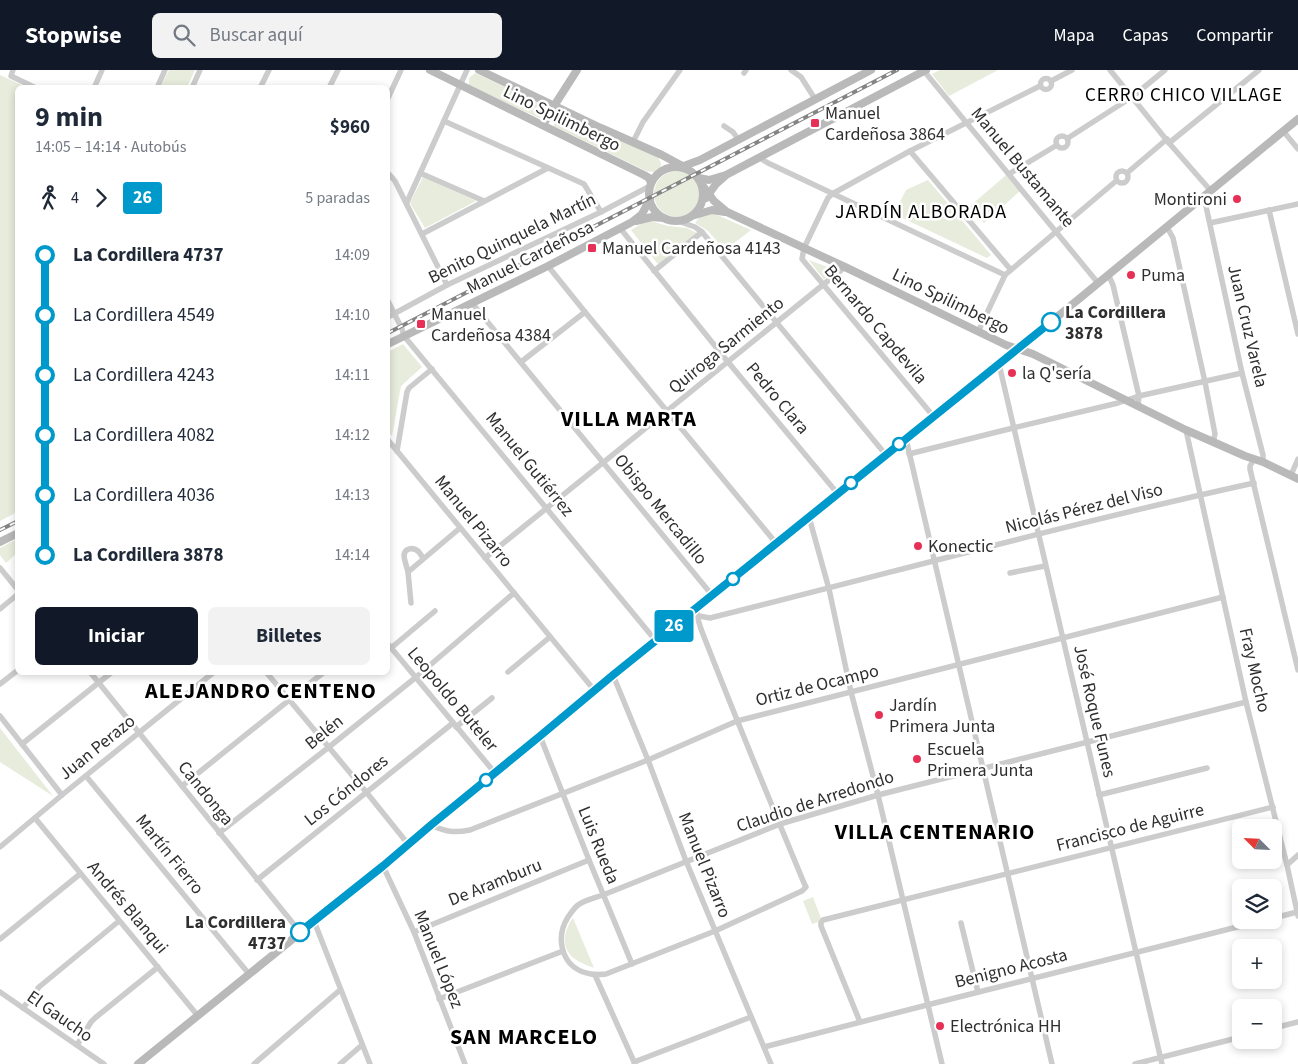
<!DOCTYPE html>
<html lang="es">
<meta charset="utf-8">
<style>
:root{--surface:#fff;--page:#f2f2f3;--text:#1f2937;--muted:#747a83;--accent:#111827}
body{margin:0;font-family:"Source Sans 3",sans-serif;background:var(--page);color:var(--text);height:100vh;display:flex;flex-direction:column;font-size:19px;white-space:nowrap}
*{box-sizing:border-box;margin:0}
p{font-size:16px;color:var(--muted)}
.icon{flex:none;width:28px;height:28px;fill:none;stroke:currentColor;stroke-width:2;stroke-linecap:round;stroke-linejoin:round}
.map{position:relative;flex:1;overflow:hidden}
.side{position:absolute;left:15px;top:15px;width:375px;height:590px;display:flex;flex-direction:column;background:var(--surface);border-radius:8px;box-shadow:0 2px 8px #0003}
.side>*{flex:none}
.badge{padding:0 10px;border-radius:4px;font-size:18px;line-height:32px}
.needle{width:32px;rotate:294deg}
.controls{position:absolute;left:1232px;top:749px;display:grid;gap:10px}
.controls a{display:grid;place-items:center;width:50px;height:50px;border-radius:8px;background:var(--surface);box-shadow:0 2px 8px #0003;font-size:25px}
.map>.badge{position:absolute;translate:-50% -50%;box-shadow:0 0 0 2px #fff}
.legs{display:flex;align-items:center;gap:8px;height:55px;padding:0 20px;font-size:16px}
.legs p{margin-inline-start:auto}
.headline{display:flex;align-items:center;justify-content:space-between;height:85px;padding:0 20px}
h1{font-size:28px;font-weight:700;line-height:38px}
.primary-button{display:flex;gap:10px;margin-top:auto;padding:10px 20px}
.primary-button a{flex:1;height:58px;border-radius:8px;background:var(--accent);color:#fff;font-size:20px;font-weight:700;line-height:58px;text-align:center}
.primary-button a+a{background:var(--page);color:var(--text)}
ul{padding:0 20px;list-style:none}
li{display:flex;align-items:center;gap:18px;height:60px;font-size:19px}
li i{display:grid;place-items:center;width:8px;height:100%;margin:0 6px;background:currentColor}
li i::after{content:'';width:12px;height:12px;margin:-6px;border:4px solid;border-radius:50%;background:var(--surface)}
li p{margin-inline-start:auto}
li:first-child i{background:linear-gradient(#0000 50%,currentColor 0)}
li:last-child i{background:linear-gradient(currentColor 50%,#0000 0)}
header{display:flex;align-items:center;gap:30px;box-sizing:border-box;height:70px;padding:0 25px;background:var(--accent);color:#fff}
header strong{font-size:24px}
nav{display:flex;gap:28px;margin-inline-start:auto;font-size:18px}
.search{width:350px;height:45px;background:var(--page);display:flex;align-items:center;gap:12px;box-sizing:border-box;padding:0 18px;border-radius:8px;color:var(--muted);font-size:19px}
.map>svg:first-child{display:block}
.green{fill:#e7ecdc}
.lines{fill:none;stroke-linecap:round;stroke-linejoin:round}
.street{stroke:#ccc;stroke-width:5.5}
.secondary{stroke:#b9b9b9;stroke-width:8}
.rail-casing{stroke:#848484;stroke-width:4}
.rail{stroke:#fff;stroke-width:2;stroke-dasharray:5.5;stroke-linecap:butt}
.line-1-casing{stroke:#fff;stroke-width:11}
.line-1{stroke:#0099cb;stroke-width:8}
.poi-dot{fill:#e73055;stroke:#fff;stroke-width:2}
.stop-1-dot{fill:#fff;stroke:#0099cb;stroke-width:2.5}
.labels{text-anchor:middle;stroke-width:5;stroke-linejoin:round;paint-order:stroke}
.poi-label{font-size:18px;fill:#2f2f2f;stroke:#fff;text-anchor:start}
.street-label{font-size:18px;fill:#2f2f2f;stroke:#fff}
.stop-label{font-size:18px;font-weight:bold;fill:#2f2f2f;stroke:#fff;text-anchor:start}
.neighbourhood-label{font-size:19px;letter-spacing:1px;fill:#000;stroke:#fff}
.quarter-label{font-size:20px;letter-spacing:1px;fill:#000;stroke:#fff}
.district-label{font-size:22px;font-weight:bold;letter-spacing:1px;fill:#000;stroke:#fff}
</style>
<header>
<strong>Stopwise</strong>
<div class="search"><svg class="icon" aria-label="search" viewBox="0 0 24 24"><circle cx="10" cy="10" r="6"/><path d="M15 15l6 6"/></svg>Buscar aquí</div>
<nav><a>Mapa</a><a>Capas</a><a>Compartir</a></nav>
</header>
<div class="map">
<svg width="1298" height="994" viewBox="0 0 1298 994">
<rect width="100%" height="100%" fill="#fff"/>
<g class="green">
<path d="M169 0H195L187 17 160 18Z"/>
<path d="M940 0H998L949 26 932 4Z"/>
<path d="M475 3 545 36 546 43 542 47 539 48 469 16V8Z"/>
<path d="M0 5 26 17 18 18 17 442 0 451Z"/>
<path d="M560 44 657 86 661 93V99L654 102 646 101 554 56V49Z"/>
<circle cx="677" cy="124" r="23"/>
<path d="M1006 105 1020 121 984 153 969 137Z"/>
<path d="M423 107 476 131 425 158 410 133Z"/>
<path d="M928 110 991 185 987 188 894 144 906 120Z"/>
<path d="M707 144H715L751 160 725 180 708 161 695 153 700 147Z"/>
<path d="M651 151 668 156 687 158 697 163 658 194 631 160 643 153Z"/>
<path d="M809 190 833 199 824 210Z"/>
<path d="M403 274 422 297 401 316 392 366 388 361V282Z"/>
<path d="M17 469V483L6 493 0 485V478Z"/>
<path d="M0 658 53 726 0 692Z"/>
<path d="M813 827 822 851 812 854 803 831Z"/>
<path d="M573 848 594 898C578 892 563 886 565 866 566 860 569 853 573 848Z"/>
</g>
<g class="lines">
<g class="street">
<path d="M13 0 11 6 36 18"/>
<path d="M791 0 801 7 815 29"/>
<path d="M1110 0 1169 73 1211 121"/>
<path d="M924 1 1098 213"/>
<path d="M744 3 746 0"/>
<circle cx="1046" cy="14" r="5.5"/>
<path d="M1051 11 1072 0"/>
<path d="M94 18 102 0"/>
<path d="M157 18 165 0"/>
<path d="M192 18 200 0"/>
<path d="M260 18 269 0"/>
<path d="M329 18 338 0"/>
<path d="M388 28 401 0"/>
<path d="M444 51 584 114 601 142"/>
<path d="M724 56 733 62 738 69"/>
<path d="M1284 62 1298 79"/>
<circle cx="1062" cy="72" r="6"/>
<path d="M1068 68 1132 27 1165 0"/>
<path d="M633 72 643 52 680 0"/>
<path d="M1169 73 1259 0"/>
<path d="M910 81 1011 200"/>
<path d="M760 88 768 93 1005 205"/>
<circle cx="1122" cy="107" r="6"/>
<path d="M388 103 395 111 447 215"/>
<path d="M420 103 484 131"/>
<path d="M1127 103 1167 69"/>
<path d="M1009 104 1057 75"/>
<path d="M1204 127 1242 303 1263 385V392"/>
<path d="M407 132 467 0"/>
<path d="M1269 140 1298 264"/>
<path d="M678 151 695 157 702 162 886 385"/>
<path d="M1210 153 1298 134"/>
<path d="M1167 157 1173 168 1205 312 1215 364 1213 372"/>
<path d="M620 158 728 292 838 424"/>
<path d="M422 164 548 98"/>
<path d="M548 196 585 242 776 473"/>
<path d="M654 201 702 162"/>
<path d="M1108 204 1113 215 1139 326 1138 336"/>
<path d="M388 231 402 259 404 266 656 571"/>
<path d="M472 233 712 525"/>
<path d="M388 247 447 215 601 142 650 116"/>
<path d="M978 262 1005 205 1116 111"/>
<path d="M521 292 585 242"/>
<path d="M999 294 1162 994"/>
<path d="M934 347 802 189 804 178 828 128 832 124 910 81 1040 16"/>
<path d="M1186 360 1246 632 1287 795 1298 846"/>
<path d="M906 369 1052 994"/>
<path d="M388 370 595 621"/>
<path d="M397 381 407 322 409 318 432 299"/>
<path d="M909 384 1013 358 1118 333 1139 326 1242 303"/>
<path d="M1254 389 1250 396V399L1298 600"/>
<path d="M1291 405 1298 389"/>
<path d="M809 447 829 519 851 622 878 725 942 994"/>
<path d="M485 488 845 197"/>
<path d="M0 498 18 520"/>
<path d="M408 502C407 497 404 490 404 485 405 478 413 477 418 481 420 483 421 485 423 488"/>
<path d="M1010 503 1045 496"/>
<path d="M411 533 408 502 460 458"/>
<path d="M697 537V546L701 559C734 644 769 729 804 813L806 817 802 821 715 861 606 904C598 905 591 905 583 902 560 893 556 866 568 847 571 843 574 838 578 835 585 830 595 828 603 825L780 754 878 725 1246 632"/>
<path d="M0 539 18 524"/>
<path d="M688 544 710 548C891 503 1071 453 1254 413"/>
<path d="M388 574 495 703"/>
<path d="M391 578 435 541"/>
<path d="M90 602 300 862"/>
<path d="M266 602 367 723 408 774"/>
<path d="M508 602 550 567"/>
<path d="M613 605 648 690 686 791 771 994"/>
<path d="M0 614 18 600"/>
<path d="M0 646 62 725"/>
<path d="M456 657 492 628"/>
<path d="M540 666 589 790 632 894"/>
<path d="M22 674 112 602"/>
<path d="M86 706 249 904"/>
<path d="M182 716 324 602"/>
<path d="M1099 725 1207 698"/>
<path d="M35 748 198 946"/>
<path d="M431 755C446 762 454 763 470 760L648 690 737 651 1223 527"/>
<path d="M219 763 329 677 415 608 514 523"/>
<path d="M0 777 62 725 214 602"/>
<path d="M1287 795 1298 785"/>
<path d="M383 796 414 862 465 994"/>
<path d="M257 810 453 653"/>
<path d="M1274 848 1297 842"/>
<path d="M314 851 370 994"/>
<path d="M961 853 978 922"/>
<path d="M414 862 589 790"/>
<path d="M0 869 80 804"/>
<path d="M595 905 635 994"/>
<path d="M0 922 104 994"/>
<path d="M439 929 563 881"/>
<path d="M23 938 39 917 119 851"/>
<path d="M860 952 821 856V853L823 850 1273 737"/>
<path d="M1274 958 1298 952"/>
<path d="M77 975 91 952 95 948 158 897"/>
<path d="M764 977 927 935 1265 850"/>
<path d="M634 992 751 947"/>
<path d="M254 994 340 920"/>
<path d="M340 994 362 975"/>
<path d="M1135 994 1241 967"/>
</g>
<g class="secondary">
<path d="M430 0 644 105 649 108 651 113"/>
<path d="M479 0 601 58 662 85 688 99"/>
<path d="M543 55 554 36 577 0"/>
<circle cx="676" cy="124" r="27"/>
<path d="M681 97 700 90 871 0"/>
<path d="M699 108 709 110 726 105 926 0"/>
<path d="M703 116 714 131 727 142 845 197 1006 275 1033 284 1186 360 1245 386 1263 392 1298 409"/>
<path d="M706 128 716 114 725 106"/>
<path d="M695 145 712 140 725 142"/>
<path d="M636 151 652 147 664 148"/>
<path d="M388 274 548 196 632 152 642 144 650 129"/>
<path d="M0 472 18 463"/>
<path d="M138 994 383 796 431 755 540 666 613 605 1018 279 1298 49"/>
</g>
<g class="rail-casing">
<g id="rail">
<path d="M388 263 897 0"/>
<path d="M0 460 18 451"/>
</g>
</g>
<use href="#rail" class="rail"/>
</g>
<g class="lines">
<g class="line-1-casing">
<path id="line-1" d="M300 862 383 796 431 755 540 666 613 605 1051 252"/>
</g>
<use href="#line-1" class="line-1"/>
</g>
<g class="poi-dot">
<rect x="810" y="48" width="10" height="10" rx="2.5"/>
<circle cx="1237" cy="129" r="5"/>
<rect x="587" y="173" width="10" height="10" rx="2.5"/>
<circle cx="1131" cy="205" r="5"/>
<rect x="416" y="249" width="10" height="10" rx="2.5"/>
<circle cx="1012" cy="303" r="5"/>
<circle cx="918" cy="476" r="5"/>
<circle cx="879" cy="645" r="5"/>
<circle cx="917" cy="689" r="5"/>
<circle cx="940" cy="956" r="5"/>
</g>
<g class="stop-1-dot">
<circle cx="1051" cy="252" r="9"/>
<circle cx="899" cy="374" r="6"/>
<circle cx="851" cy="413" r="6"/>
<circle cx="733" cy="509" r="6"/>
<circle cx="486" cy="710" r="6"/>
<circle cx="300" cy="862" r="9"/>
</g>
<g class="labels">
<g class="poi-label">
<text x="825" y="49">Manuel<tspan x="825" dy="21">Cardeñosa 3864</tspan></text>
<text x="1227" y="135" text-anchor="end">Montironi</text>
<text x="602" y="184">Manuel Cardeñosa 4143</text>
<text x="1141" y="211">Puma</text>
<text x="431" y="250">Manuel<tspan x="431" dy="21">Cardeñosa 4384</tspan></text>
<text x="1022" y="309">la Q'sería</text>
<text x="928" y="482">Konectic</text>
<text x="889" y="641">Jardín<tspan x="889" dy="21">Primera Junta</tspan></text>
<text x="927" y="685">Escuela<tspan x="927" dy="21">Primera Junta</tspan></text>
<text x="950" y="962">Electrónica HH</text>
</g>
<g class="street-label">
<text transform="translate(562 48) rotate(26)" y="6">Lino Spilimbergo</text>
<text transform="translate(1023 97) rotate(50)" y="6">Manuel Bustamante</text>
<text transform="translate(512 168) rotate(-26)" y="6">Benito Quinquela Martín</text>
<text transform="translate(530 187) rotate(-27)" y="6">Manuel Cardeñosa</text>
<text transform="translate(951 231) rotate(26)" y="6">Lino Spilimbergo</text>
<text transform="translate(876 254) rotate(50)" y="6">Bernardo Capdevila</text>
<text transform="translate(1248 256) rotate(77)" y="6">Juan Cruz Varela</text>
<text transform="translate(726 275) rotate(-39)" y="6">Quiroga Sarmiento</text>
<text transform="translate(778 328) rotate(50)" y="6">Pedro Clara</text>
<text transform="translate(530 394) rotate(51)" y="6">Manuel Gutiérrez</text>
<text transform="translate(1084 438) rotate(-14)" y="6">Nicolás Pérez del Viso</text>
<text transform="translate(661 439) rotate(51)" y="6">Obispo Mercadillo</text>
<text transform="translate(474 451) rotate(51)" y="6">Manuel Pizarro</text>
<text transform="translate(1255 600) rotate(77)" y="6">Fray Mocho</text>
<text transform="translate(817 615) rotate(-14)" y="6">Ortiz de Ocampo</text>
<text transform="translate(453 629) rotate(50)" y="6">Leopoldo Buteler</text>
<text transform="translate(1095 641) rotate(77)" y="6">José Roque Funes</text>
<text transform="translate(324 662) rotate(-39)" y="6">Belén</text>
<text transform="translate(97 677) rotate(-39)" y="6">Juan Perazo</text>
<text transform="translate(346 720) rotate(-39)" y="6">Los Cóndores</text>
<text transform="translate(206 723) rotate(51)" y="6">Candonga</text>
<text transform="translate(815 731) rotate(-18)" y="6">Claudio de Arredondo</text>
<text transform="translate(1130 757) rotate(-14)" y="6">Francisco de Aguirre</text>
<text transform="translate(599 775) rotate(68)" y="6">Luis Rueda</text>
<text transform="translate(170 784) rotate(51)" y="6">Martín Fierro</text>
<text transform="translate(705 795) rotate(68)" y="6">Manuel Pizarro</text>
<text transform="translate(495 812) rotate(-22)" y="6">De Aramburu</text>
<text transform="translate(128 837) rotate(50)" y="6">Andrés Blanqui</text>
<text transform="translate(439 889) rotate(68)" y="6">Manuel López</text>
<text transform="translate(1011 898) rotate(-14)" y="6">Benigno Acosta</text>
<text transform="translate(60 946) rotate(35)" y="6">El Gaucho</text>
</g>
<g class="stop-label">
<text x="1065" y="248">La Cordillera<tspan x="1065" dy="21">3878</tspan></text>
<text x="286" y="858" text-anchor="end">La Cordillera<tspan x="286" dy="21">4737</tspan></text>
</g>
<g class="neighbourhood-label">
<text x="1184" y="31">CERRO CHICO VILLAGE</text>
</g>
<g class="quarter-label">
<text x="921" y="148">JARDÍN ALBORADA</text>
</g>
<g class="district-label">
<text x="629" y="356">VILLA MARTA</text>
<text x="261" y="628">ALEJANDRO CENTENO</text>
<text x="935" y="769">VILLA CENTENARIO</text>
<text x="524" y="974">SAN MARCELO</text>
</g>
</g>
</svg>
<div class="controls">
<a><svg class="needle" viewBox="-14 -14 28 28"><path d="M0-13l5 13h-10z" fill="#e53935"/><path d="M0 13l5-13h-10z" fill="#747a83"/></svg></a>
<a><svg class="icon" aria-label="layers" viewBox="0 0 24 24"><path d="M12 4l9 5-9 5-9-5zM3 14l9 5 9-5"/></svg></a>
<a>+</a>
<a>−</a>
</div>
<b class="badge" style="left:674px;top:556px;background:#0099cb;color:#fff">26</b>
<section class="side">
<div class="headline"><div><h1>9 min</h1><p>14:05 – 14:14 · Autobús</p></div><b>$960</b></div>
<div class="legs"><svg class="icon" aria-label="walk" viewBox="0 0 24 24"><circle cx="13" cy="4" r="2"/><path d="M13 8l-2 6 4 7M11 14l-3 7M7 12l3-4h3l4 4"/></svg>4<svg class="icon" aria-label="forward" viewBox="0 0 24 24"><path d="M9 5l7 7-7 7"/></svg><b class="badge" style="background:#0099cb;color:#fff">26</b><p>5 paradas</p></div>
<ul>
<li><i style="color:#0099cb"></i><b>La Cordillera 4737</b><p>14:09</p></li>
<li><i style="color:#0099cb"></i><span>La Cordillera 4549</span><p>14:10</p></li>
<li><i style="color:#0099cb"></i><span>La Cordillera 4243</span><p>14:11</p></li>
<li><i style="color:#0099cb"></i><span>La Cordillera 4082</span><p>14:12</p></li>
<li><i style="color:#0099cb"></i><span>La Cordillera 4036</span><p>14:13</p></li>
<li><i style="color:#0099cb"></i><b>La Cordillera 3878</b><p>14:14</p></li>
</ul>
<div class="primary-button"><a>Iniciar</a><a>Billetes</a></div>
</section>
</div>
